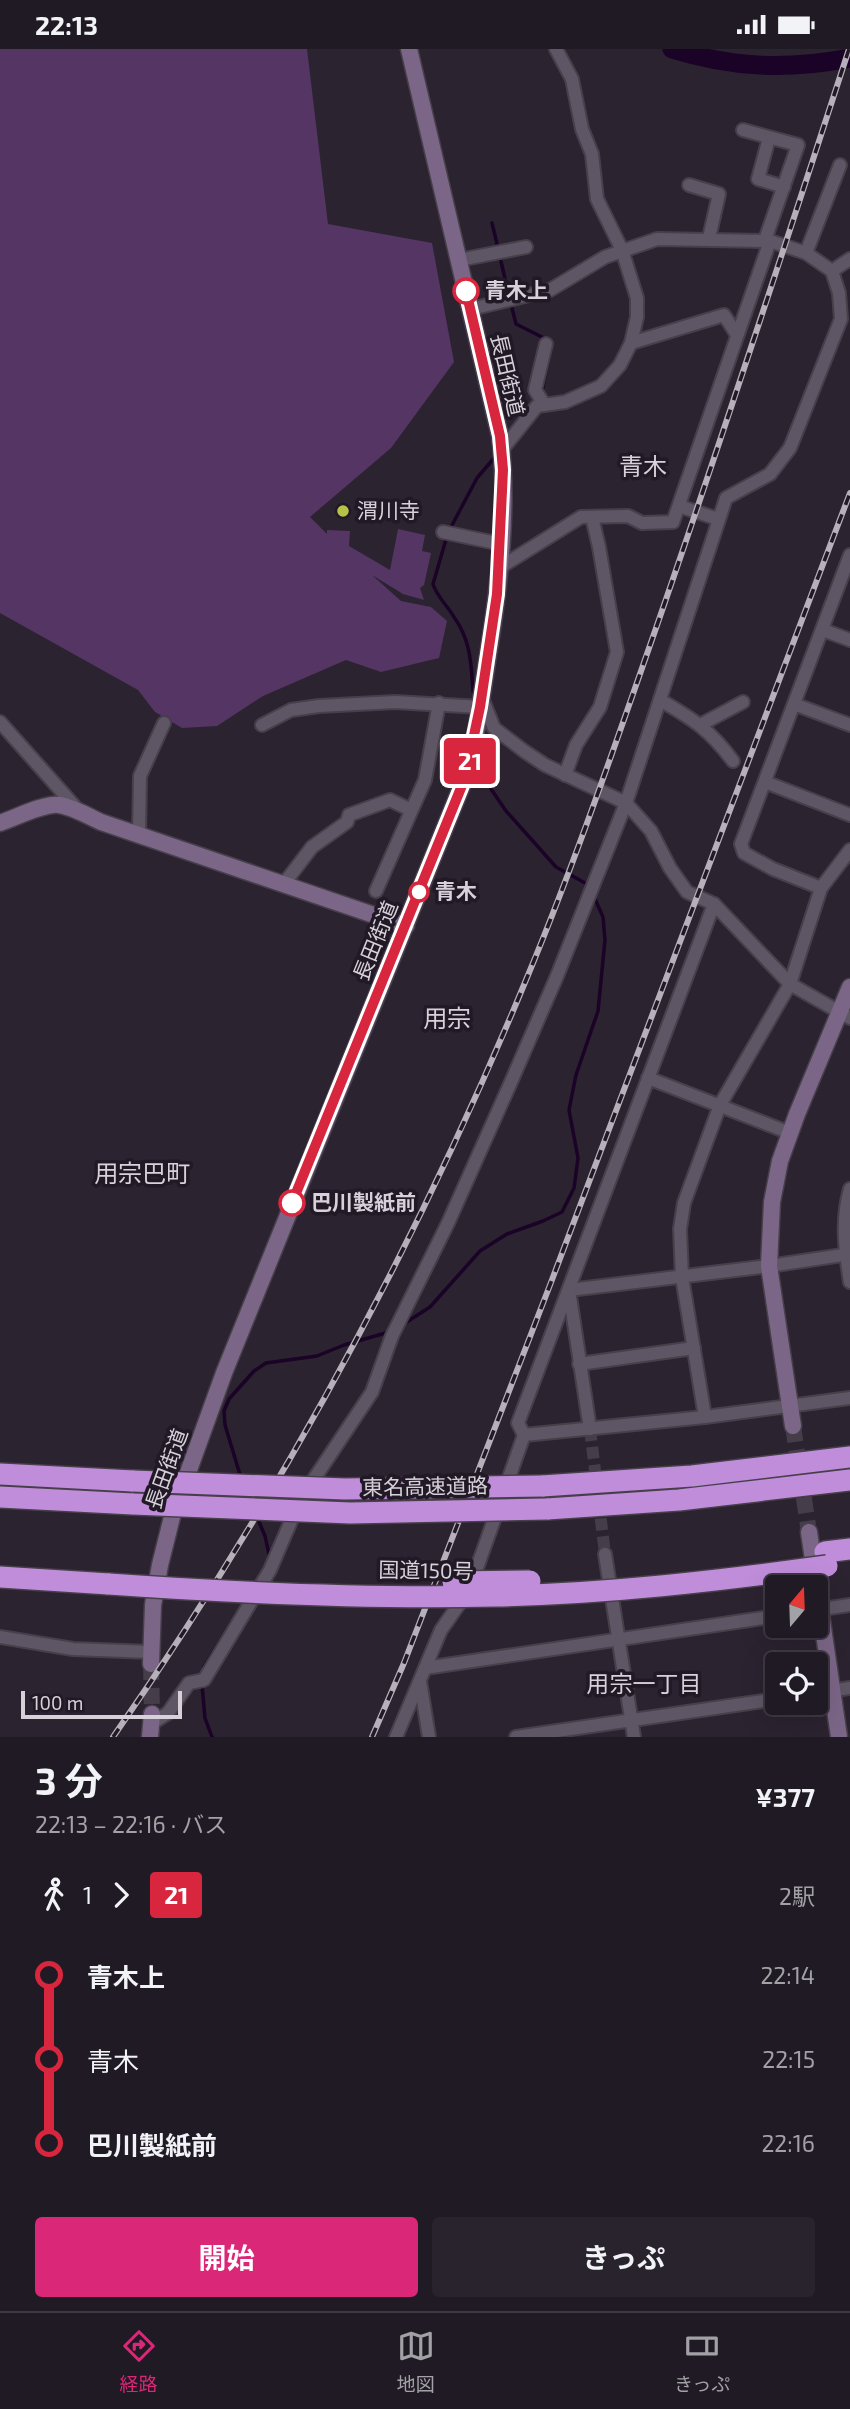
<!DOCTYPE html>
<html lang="ja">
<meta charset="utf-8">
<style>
:root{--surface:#201a24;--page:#28232c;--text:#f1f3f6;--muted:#a2a1a6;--line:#3d3841;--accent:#db2777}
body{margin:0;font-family:"Exo 2","Noto Sans JP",sans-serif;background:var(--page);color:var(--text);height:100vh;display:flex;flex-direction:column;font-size:26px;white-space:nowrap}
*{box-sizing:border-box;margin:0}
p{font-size:23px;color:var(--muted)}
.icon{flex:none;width:38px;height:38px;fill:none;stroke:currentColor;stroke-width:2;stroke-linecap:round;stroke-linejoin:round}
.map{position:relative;height:1688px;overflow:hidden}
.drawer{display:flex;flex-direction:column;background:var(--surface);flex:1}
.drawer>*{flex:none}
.badge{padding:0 14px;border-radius:5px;font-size:24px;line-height:46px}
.needle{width:46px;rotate:19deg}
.controls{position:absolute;left:765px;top:1526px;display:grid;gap:14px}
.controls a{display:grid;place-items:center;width:63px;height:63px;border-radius:7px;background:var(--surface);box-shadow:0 7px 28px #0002,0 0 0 2px var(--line);font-size:35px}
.scale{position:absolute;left:21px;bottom:18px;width:161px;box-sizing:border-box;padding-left:7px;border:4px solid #d7d1da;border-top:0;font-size:19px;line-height:24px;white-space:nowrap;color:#d7d1da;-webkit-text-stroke:5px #221926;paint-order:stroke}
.map>.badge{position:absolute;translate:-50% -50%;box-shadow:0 0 0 4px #fff}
.legs{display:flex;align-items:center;gap:10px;height:77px;padding:0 35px;font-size:23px}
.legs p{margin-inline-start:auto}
.head{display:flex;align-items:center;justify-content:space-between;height:119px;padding:0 35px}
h1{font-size:38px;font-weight:700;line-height:52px}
.cta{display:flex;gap:14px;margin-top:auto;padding:14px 35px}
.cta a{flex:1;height:80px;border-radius:7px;background:var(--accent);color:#fff;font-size:28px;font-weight:700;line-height:80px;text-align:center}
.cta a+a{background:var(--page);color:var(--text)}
ul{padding:0 35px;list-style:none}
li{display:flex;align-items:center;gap:24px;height:84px;font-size:26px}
li i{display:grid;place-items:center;width:10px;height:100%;margin:0 9px;background:currentColor}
li i::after{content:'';width:18px;height:18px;margin:-9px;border:5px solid;border-radius:50%;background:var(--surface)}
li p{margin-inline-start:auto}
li:first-child i{background:linear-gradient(#0000 50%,currentColor 0)}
li:last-child i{background:linear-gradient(currentColor 50%,#0000 0)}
.status{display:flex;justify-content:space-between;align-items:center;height:49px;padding:0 35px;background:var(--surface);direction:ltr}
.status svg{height:19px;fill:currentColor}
.tab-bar{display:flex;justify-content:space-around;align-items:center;height:98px;border-top:2px solid var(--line);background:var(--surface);font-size:19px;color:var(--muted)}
.tab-bar a{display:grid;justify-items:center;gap:4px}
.tab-bar .selected{color:var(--accent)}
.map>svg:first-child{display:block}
.green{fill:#543563}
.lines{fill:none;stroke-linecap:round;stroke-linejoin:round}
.stream{stroke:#1b0327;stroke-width:3.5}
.river{stroke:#1b0327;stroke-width:19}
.street-tunnel{stroke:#453d4a;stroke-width:12;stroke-dasharray:12 6;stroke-linecap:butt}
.secondary-tunnel{stroke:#453d4a;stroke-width:16;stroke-dasharray:16 8;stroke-linecap:butt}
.street-casing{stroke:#473f4a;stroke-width:16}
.secondary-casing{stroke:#473f4a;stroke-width:19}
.highway-casing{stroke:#473f4a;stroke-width:24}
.street{stroke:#5f5665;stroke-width:12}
.secondary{stroke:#7c6688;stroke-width:16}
.highway{stroke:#c08ddb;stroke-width:21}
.rail-casing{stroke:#b6b0ba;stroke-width:6}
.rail{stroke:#221926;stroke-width:3.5;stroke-dasharray:10;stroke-linecap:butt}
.highway-bridge-casing{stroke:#473f4a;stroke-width:24;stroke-linecap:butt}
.highway-bridge{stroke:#c08ddb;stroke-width:21}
.line-1-casing{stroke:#fff;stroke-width:16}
.line-1{stroke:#d7263d;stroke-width:10}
.stop-1-dot{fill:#fff;stroke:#d7263d;stroke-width:3.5}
.poi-dot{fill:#b7c148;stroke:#221926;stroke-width:2.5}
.labels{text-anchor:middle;stroke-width:7;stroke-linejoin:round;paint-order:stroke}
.stop-label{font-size:21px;font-weight:bold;fill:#d7d1da;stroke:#221926;text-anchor:start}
.street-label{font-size:21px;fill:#d7d1da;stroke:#221926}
.poi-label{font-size:21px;fill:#d7d1da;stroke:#221926;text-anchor:start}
.neighbourhood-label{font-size:23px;fill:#d7d1da;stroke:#221926}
.quarter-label{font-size:24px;fill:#d7d1da;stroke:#221926}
</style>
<div class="status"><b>22:13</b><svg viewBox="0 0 49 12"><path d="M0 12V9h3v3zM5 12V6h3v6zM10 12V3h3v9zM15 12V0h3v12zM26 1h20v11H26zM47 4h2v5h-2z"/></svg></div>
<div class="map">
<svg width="850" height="1688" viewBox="0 0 850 1688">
<rect width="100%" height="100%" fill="#2b2330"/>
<path class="green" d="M0 0H307L328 175 432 194 454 313 391 399 310 468 327 485V481L350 482 349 497 390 521 398 480 425 486 422 502 431 504 424 536 420 539 424 551 403 545 372 526 401 552 431 558 447 572 439 609 381 623 346 611 263 647 217 677 182 679 155 663 138 641 0 564Z"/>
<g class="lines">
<g class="stream">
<path d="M492 174 498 199"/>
<path d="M500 208 509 247"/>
<path d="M512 259 516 275 546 290"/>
<path d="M542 342 551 299"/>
<path d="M450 480 477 429 495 408"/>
<path d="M447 487 433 535C437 548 447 556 454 568 471 592 471 614 473 642"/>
<path d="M479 701 491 740 506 762 556 818 585 834"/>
<path d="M402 1276 430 1258 480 1202 507 1185 543 1172 562 1163 574 1139 578 1109 569 1061 576 1026 598 962 605 891 603 868 595 850"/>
<path d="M241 1429 225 1376 224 1362 229 1350 254 1322 266 1314 317 1307 344 1296 389 1283"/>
<path d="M257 1468 265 1487 270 1510"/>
<path d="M203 1625 204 1618 246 1550"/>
<path d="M202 1636 205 1669 212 1688"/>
</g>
<path class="river" d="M672 0C733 19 787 21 850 9"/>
<path class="street-tunnel" d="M590 1380 605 1505"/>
<g class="secondary-tunnel">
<path d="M793 1377 809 1483"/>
<path d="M151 1615 152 1665"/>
</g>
<g class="street-casing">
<g id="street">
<path d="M743 81 798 96 765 191"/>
<path d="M769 89 758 130 784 138"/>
<path d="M689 136 719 145 709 189"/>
<path d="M806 204 840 116"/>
<path d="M459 211 526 198"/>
<path d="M832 222 850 210"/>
<path d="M631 294 724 266 737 286"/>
<path d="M544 355 535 341 546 295"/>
<path d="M501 402 537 357 565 353 601 337 620 316 631 294 637 268V249L622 201 597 150 592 105 582 80 572 30 556 0"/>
<path d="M679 457 718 470"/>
<path d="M443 483 501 495"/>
<path d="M499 519 581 468 628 467 642 474 673 473 770 192"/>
<path d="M823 581 850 591"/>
<path d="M482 649 494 679 524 702 545 716 626 754 651 782 670 819 687 843 714 855 790 935 821 839 773 820 744 804 741 795 850 506"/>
<path d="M660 651C693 670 710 681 733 712"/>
<path d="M794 655 850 676"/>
<path d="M0 673 78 761"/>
<path d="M262 676 291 661 319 657 395 653 480 658"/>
<path d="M700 676 743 653"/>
<path d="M565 726 576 696 600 658 617 603 599 498 592 468"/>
<path d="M765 733 850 766"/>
<path d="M139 786 140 727 164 674"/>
<path d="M283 836 312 798 347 773 349 766 390 751 411 761"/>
<path d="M821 839 850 801"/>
<path d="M376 842 425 731 439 654"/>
<path d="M648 1029 790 1084"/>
<path d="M850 1140C841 1172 845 1201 850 1233"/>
<path d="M579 1315 694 1299"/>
<path d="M705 1368 682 1228 680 1180 684 1154 720 1056 790 935 850 969"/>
<path d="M590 1380 569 1241 769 1217 850 1205"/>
<path d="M524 1386 705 1368 850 1349"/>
<path d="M505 1440 524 1386 518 1374 714 855"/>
<path d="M605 1505 634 1688"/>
<path d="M816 1561 850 1556"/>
<path d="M0 1588 73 1600 151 1603"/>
<path d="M425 1619 777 1567"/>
<path d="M420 1632 429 1688"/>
<path d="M816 1644 850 1639"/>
<path d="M151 1675 168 1664 189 1634 204 1631 270 1521 300 1451 372 1343 392 1287 448 1174 511 1033 557 927 626 754 726 449 770 425 790 399 841 270 839 244 832 222 806 204 770 192 657 190 605 208 550 241 471 260"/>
<path d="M396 1688 441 1581 469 1541 499 1457"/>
<path d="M516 1688 777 1650"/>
</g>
</g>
<g class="secondary-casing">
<g id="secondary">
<path d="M0 774C15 769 44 754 59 756 73 758 88 767 101 773L406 877"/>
<path d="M793 1377 769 1217 772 1153 780 1112 797 1065 850 938"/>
<path d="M809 1483 839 1688"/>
<path d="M151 1615 153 1556 160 1516 172 1468 224 1324 465 729C476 691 481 652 487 613 499 539 509 461 500 387L409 0"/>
<path d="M150 1688 152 1665"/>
</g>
</g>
<g class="highway-casing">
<g id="highway">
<path d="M0 1425 133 1432"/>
<path d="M542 1437 692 1427 850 1408"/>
<path d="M0 1448 133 1455"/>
<path d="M547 1460 679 1451 850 1431"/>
<path d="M825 1503 850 1500"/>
<path d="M0 1528 109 1535"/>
</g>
</g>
<use href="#street" class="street"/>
<use href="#secondary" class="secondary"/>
<use href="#highway" class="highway"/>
<g class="rail-casing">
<g id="rail">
<path d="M113 1688C278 1451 416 1197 526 931 574 816 614 699 655 582 722 389 786 194 849 0"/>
<path d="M372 1688 404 1614 550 1236 850 444"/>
</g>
</g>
<use href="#rail" class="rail"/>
<g class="highway-bridge-casing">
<g id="highway-bridge">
<path d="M133 1432 345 1440 542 1437"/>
<path d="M133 1455 350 1464 547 1460"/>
<path d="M453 1533 530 1532"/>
<path d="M109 1535C237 1544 367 1550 495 1547 606 1545 717 1532 827 1517"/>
</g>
</g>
<use href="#highway-bridge" class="highway-bridge"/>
</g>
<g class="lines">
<g class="line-1-casing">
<path id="line-1" d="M292 1154 465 729 480 658 497 545 503 421 500 387 466 242"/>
</g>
<use href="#line-1" class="line-1"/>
</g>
<g class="stop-1-dot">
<circle cx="466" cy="242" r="12"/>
<circle cx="419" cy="843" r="9"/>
<circle cx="292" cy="1154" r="12"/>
</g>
<circle class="poi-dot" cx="343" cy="462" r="7"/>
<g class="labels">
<g class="stop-label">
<text x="485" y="249">青木上</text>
<text x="435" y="850">青木</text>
<text x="311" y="1161">巴川製紙前</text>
</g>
<g class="street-label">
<text transform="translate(507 326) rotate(77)" y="7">長田街道</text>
<text transform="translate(376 892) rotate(-68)" y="7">長田街道</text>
<text transform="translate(167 1420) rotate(-70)" y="7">長田街道</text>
<text transform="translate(425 1438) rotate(-1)" y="7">東名高速道路</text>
<text transform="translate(426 1522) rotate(1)" y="7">国道150号</text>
</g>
<g class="poi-label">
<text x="357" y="469">渭川寺</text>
</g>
<g class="neighbourhood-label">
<text x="644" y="1643">用宗一丁目</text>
</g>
<g class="quarter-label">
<text x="643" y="426">青木</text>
<text x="447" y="978">用宗</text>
<text x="142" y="1133">用宗巴町</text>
</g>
</g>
</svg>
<div class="controls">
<a><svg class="needle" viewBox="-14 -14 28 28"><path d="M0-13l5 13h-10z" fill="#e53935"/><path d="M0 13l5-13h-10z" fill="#a2a1a6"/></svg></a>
<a><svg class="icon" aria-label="locate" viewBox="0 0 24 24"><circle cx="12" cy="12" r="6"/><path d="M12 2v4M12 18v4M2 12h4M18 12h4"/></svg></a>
</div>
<div class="scale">100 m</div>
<b class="badge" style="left:470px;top:712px;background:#d7263d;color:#fff">21</b>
</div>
<section class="drawer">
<div class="head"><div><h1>3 分</h1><p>22:13 – 22:16 · バス</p></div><b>¥377</b></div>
<div class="legs"><svg class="icon" aria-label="walk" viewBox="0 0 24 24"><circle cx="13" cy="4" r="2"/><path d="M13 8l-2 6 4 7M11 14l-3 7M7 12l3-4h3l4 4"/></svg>1<svg class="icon" aria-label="forward" viewBox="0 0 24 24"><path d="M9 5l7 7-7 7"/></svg><b class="badge" style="background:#d7263d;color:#fff">21</b><p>2駅</p></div>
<ul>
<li><i style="color:#d7263d"></i><b>青木上</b><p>22:14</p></li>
<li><i style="color:#d7263d"></i><span>青木</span><p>22:15</p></li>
<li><i style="color:#d7263d"></i><b>巴川製紙前</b><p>22:16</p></li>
</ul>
<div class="cta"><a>開始</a><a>きっぷ</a></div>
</section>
<nav class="tab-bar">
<a class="selected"><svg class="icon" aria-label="directions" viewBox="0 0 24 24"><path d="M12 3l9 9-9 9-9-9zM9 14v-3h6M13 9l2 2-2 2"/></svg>経路</a>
<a><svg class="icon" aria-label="map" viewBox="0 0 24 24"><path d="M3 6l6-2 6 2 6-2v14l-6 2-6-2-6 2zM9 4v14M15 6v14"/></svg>地図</a>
<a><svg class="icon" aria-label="tickets" viewBox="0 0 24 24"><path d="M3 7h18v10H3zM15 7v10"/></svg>きっぷ</a>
</nav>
